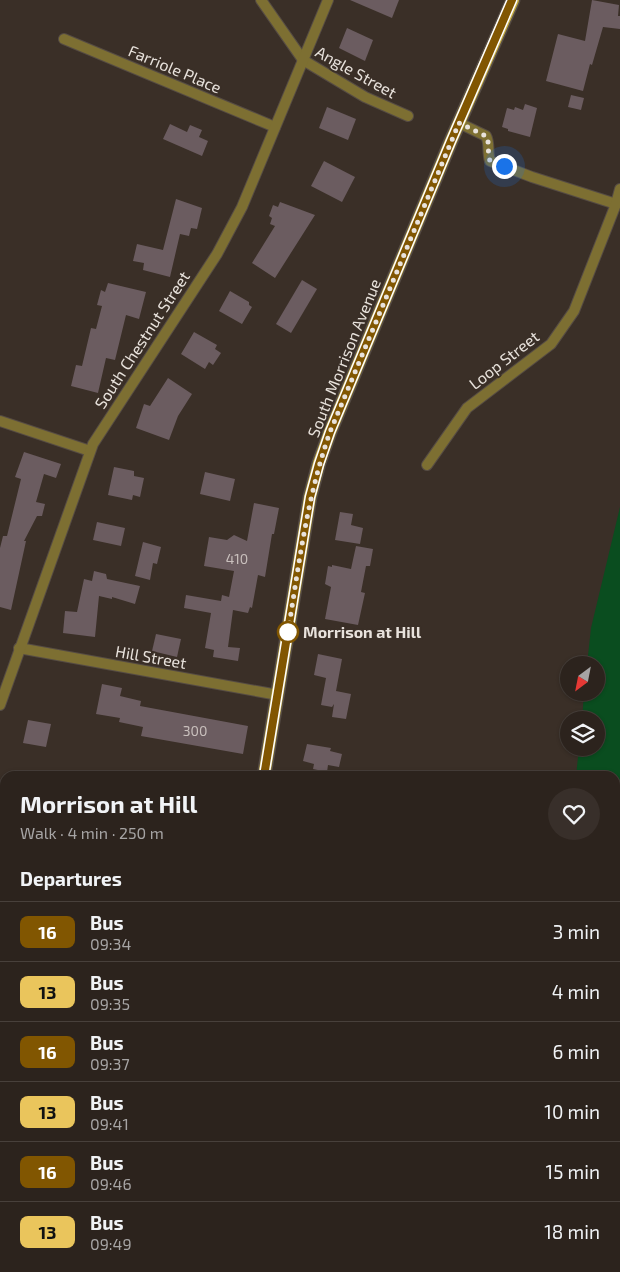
<!DOCTYPE html>
<meta charset="utf-8">
<style>
:root{--surface:#2c231d;--page:#382f2a;--text:#f1f3f6;--muted:#a6a4a4;--line:#48403b}
body{margin:0;font-family:"Exo 2",sans-serif;background:var(--page);color:var(--text);height:100vh;display:flex;flex-direction:column;font-size:19px;white-space:nowrap}
*{box-sizing:border-box;margin:0}
p{font-size:16px;color:var(--muted)}
.icon{flex:none;width:28px;height:28px;fill:none;stroke:currentColor;stroke-width:2;stroke-linecap:round;stroke-linejoin:round}
.map{position:relative;flex:1;overflow:hidden}
.details{position:absolute;left:0px;top:771px;width:620px;height:501px;display:flex;flex-direction:column;background:var(--surface);border-radius:15px 15px 0 0;box-shadow:0 1px 4px #0004,0 0 0 1px var(--line)}
.details>*{flex:none}
.badge{padding:0 10px;border-radius:8px;font-size:18px;line-height:32px}
.needle{width:32px;rotate:212deg}
.buttons{position:absolute;left:560px;top:656px;display:grid;gap:10px}
.buttons a{display:grid;place-items:center;width:45px;height:45px;border-radius:50%;background:var(--surface);box-shadow:0 1px 4px #0004,0 0 0 1px var(--line);font-size:25px}
.you{position:absolute;width:25px;height:25px;margin:-12px;border:4px solid #fff;border-radius:50%;background:#1a73e8;box-shadow:0 0 0 8px #1a73e833}
.map>.badge{position:absolute;translate:-50% -50%;box-shadow:0 0 0 2px #fff}
h2{padding:0 20px;font-size:19px;line-height:45px}
.round{display:grid;place-items:center;flex:none;width:52px;height:52px;border-radius:26px;background:var(--page)}
.headline{display:flex;align-items:center;justify-content:space-between;height:85px;padding:0 20px}
h1{font-size:24px;font-weight:700;line-height:38px}
ul{padding:0;list-style:none}
li{display:flex;align-items:center;gap:15px;height:60px;padding:0 20px;border-top:1px solid var(--line)}
li div{flex:1}
li b{display:block;font-size:19px}
li em{font-style:normal}
li .badge{min-width:55px;font-weight:700;text-align:center}
.map>svg:first-child{display:block}
.built{fill:#47372a}
.green{fill:#0a4d1f}
.building{fill:#6b5c60}
.lines{fill:none;stroke-linecap:round;stroke-linejoin:round}
.service-casing{stroke:#564c44;stroke-width:10}
.minor-casing{stroke:#564c44;stroke-width:12}
.primary-casing{stroke:#564c44;stroke-width:15}
.path{stroke:#7c736b;stroke-width:3;stroke-dasharray:1 4;stroke-linecap:butt}
.service{stroke:#7d6f32;stroke-width:8}
.minor{stroke:#7d6f32;stroke-width:10}
.primary{stroke:#c3ab43;stroke-width:12}
.line-casing{stroke:#fff;stroke-width:11}
.line{stroke:#815601;stroke-width:8}
.walk{stroke:#e8e2dc;stroke-width:5;stroke-dasharray:0 9}
.stop-dot{fill:#fff;stroke:#815601;stroke-width:2.5}
.labels{text-anchor:middle;stroke-width:4;stroke-linejoin:round;paint-order:stroke}
.number-label{font-size:14px;fill:#c9c0bd}
.street-label{font-size:16px;fill:#e8e2dc;stroke:#3a2f27}
.stop-label{font-size:16px;font-weight:bold;fill:#e8e2dc;stroke:#3a2f27;text-anchor:start}
</style>
<div class="map">
<svg width="620" height="1272" viewBox="0 0 620 1272">
<rect width="100%" height="100%" fill="#3a2f27"/>
<g class="built">
<path d="M615 835 620 836V1237L615 1236Z"/>
<path d="M209 1268H543L570 1272H208Z"/>
</g>
<path class="green" d="M620 507V808L615 807V776H576L579 748H596V720H582L584 693 596 692V665H587L591 628Z"/>
<g class="building">
<path d="M350 0H399L392 18Z"/>
<path d="M592 0 619 5 618 16H620V29L603 27 592 65 590 64 583 91 546 81 558 34 585 41Z"/>
<path d="M347 28 373 40 365 61 339 48Z"/>
<path d="M571 95 584 98 581 110 568 107Z"/>
<path d="M525 104 537 108 530 137 508 131V129L502 127 507 108 514 110 515 107 523 110Z"/>
<path d="M327 107 356 119 348 140 319 128Z"/>
<path d="M170 124 187 132 190 125 202 130 199 137 208 141 202 156 163 139Z"/>
<path d="M324 161 355 177 342 202 311 186Z"/>
<path d="M176 199 202 208 197 229 191 228 189 236 180 234 170 277 143 270 144 263 133 261 137 244 163 250Z"/>
<path d="M280 202 315 215 275 278 252 263 275 226 270 224 272 218 269 216 273 205 278 207Z"/>
<path d="M302 280 317 289 291 333 276 324Z"/>
<path d="M108 283 146 292 139 319 126 315 115 360 106 358 98 393 71 386 76 365 82 366 91 328 96 329 102 306 97 305 101 290 105 292Z"/>
<path d="M230 291 249 302V305L252 307 242 324 219 311Z"/>
<path d="M194 332 217 345 215 349 221 353 213 365 209 362 205 369 181 354Z"/>
<path d="M168 378 192 394 178 416 169 440 136 428 144 404 150 406Z"/>
<path d="M24 452 61 464 56 478 44 474 36 502 45 504 42 516H37L24 541H26L11 610 0 607V548L3 536H7L21 479 15 477Z"/>
<path d="M114 467 134 471V476L144 478 140 497 133 495 132 500 108 495Z"/>
<path d="M205 472 235 479 230 501 200 494Z"/>
<path d="M254 503 279 508 274 534H272L265 577 258 575 252 608 250 607 248 613 233 610 228 647 240 648 238 661 213 657 214 650 205 648 211 613 184 608 186 595 221 601 222 595 229 597 234 571 204 566 209 537 227 540 234 535 247 541Z"/>
<path d="M340 512 353 514 351 525 363 528 360 544 335 540Z"/>
<path d="M97 522 125 528 121 546 93 540Z"/>
<path d="M143 542 161 547 157 564 153 563 150 580 135 576Z"/>
<path d="M356 546 373 549 370 566H366L361 592 365 593 358 625 325 619 331 587 325 584 328 566 332 567V565L351 569Z"/>
<path d="M94 571 106 574 107 579 140 586 135 604 112 597V599L99 596 95 637 63 633 65 611 77 612 84 579 92 581Z"/>
<path d="M156 634 181 639 177 657 152 651Z"/>
<path d="M318 654 342 659 336 691 351 694 346 719 332 717 334 704 332 707 321 705 326 678 314 675Z"/>
<path d="M102 684 122 688 120 696 141 701 140 706 248 726 243 754 141 736 143 727 119 722 120 718 96 714Z"/>
<path d="M28 720 51 724 46 747 23 743Z"/>
<path d="M307 744 331 748 330 751 342 754 339 767 328 765 327 772 313 769 314 764 303 761Z"/>
</g>
<g class="lines">
<g class="service-casing">
<g id="service">
<path d="M615 1060 620 1061"/>
<path d="M615 1148 620 1122"/>
<path d="M0 1178 5 1154"/>
<path d="M240 1272 241 1268"/>
<path d="M296 1272 297 1268"/>
<path d="M306 1272V1268"/>
<path d="M315 1272 316 1268"/>
<path d="M354 1272C363 1266 375 1270 385 1272"/>
<path d="M604 1272 605 1268"/>
</g>
</g>
<g class="minor-casing">
<g id="minor">
<path d="M261 0 303 60 365 97 408 116"/>
<path d="M64 39 275 127"/>
<path d="M459 123 486 136C490 143 487 152 490 161L532 177 616 204"/>
<path d="M0 421 90 451"/>
<path d="M427 465 467 408 551 344 574 311 616 204 620 189"/>
<path d="M19 648 278 695"/>
<path d="M0 705 93 444 217 254 242 207 328 0"/>
<path d="M615 821 620 822"/>
<path d="M0 1153 5 1154"/>
<path d="M615 1260 620 1261"/>
<path d="M485 1272 486 1268"/>
</g>
</g>
<g class="primary-casing">
<g id="primary">
<path d="M264 776 310 497 319 463 330 432 451 141 513 0"/>
<path d="M182 1272V1268"/>
</g>
</g>
<path class="path" d="M617 810 620 793"/>
<use href="#service" class="service"/>
<use href="#minor" class="minor"/>
<use href="#primary" class="primary"/>
</g>
<g class="lines">
<g class="line-casing">
<path id="line" d="M264 776 310 497 319 464 330 432 451 141 512 0"/>
</g>
<use href="#line" class="line"/>
<path class="walk" d="M288 632C299 564 307 497 330 432L459 123 486 136C490 142 487 152 490 161L504 166"/>
</g>
<circle class="stop-dot" cx="288" cy="632" r="10"/>
<g class="labels">
<g class="number-label">
<text x="237" y="564">410</text>
<text x="195" y="736">300</text>
</g>
<g class="street-label">
<text transform="translate(175 69) rotate(23)" y="6">Farriole Place</text>
<text transform="translate(356 72) rotate(29)" y="6">Angle Street</text>
<text transform="translate(142 340) rotate(-57)" y="6">South Chestnut Street</text>
<text transform="translate(344 358) rotate(-68)" y="6">South Morrison Avenue</text>
<text transform="translate(504 360) rotate(-38)" y="6">Loop Street</text>
<text transform="translate(151 657) rotate(10)" y="6">Hill Street</text>
</g>
<g class="stop-label">
<text x="303" y="638">Morrison at Hill</text>
</g>
</g>
</svg>
<div class="buttons">
<a><svg class="needle" viewBox="-14 -14 28 28"><path d="M0-13l5 13h-10z" fill="#e53935"/><path d="M0 13l5-13h-10z" fill="#a6a4a4"/></svg></a>
<a><svg class="icon" aria-label="layers" viewBox="0 0 24 24"><path d="M12 4l9 5-9 5-9-5zM3 14l9 5 9-5"/></svg></a>
</div>
<div class="you" style="left:504px;top:166px"></div>
<section class="details">
<div class="headline"><div><h1>Morrison at Hill</h1><p>Walk · 4 min · 250 m</p></div><a class="round"><svg class="icon" aria-label="heart" viewBox="0 0 24 24"><path d="M12 20l-8-8c-3-5 5-10 8-4 3-6 11-1 8 4z"/></svg></a></div>
<h2>Departures</h2>
<ul>
<li><span class="badge" style="background:#815601;color:#fff">16</span><div><b>Bus</b><p>09:34</p></div><em>3 min</em></li>
<li><span class="badge" style="background:#eac55c;color:#111">13</span><div><b>Bus</b><p>09:35</p></div><em>4 min</em></li>
<li><span class="badge" style="background:#815601;color:#fff">16</span><div><b>Bus</b><p>09:37</p></div><em>6 min</em></li>
<li><span class="badge" style="background:#eac55c;color:#111">13</span><div><b>Bus</b><p>09:41</p></div><em>10 min</em></li>
<li><span class="badge" style="background:#815601;color:#fff">16</span><div><b>Bus</b><p>09:46</p></div><em>15 min</em></li>
<li><span class="badge" style="background:#eac55c;color:#111">13</span><div><b>Bus</b><p>09:49</p></div><em>18 min</em></li>
</ul>
</section>
</div>
